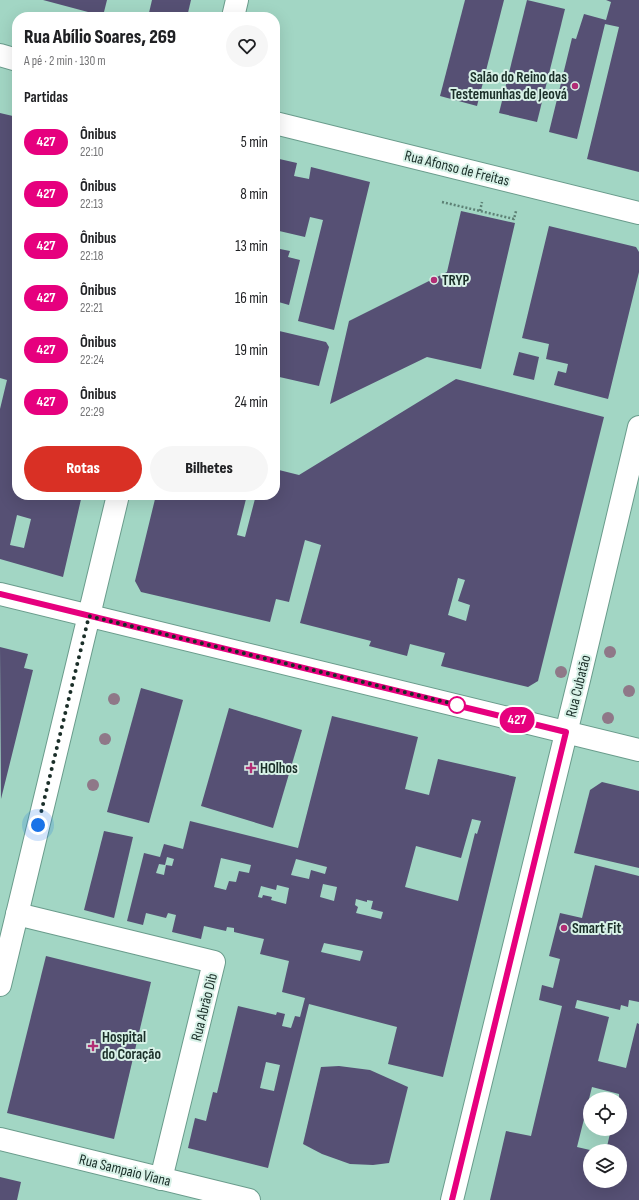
<!DOCTYPE html>
<html lang="pt">
<meta charset="utf-8">
<style>
:root{--surface:#fff;--page:#f6f6f6;--text:#202124;--muted:#757577;--accent:#d93025}
body{margin:0;font-family:"Sofia Sans Condensed",sans-serif;background:var(--page);color:var(--text);height:100vh;display:flex;flex-direction:column;font-size:15px;white-space:nowrap}
*{box-sizing:border-box;margin:0}
p{font-size:13px;color:var(--muted)}
.icon{flex:none;width:22px;height:22px;fill:none;stroke:currentColor;stroke-width:2;stroke-linecap:round;stroke-linejoin:round}
.map{position:relative;flex:1;overflow:hidden}
.panel{position:absolute;left:12px;top:12px;width:268px;height:488px;display:flex;flex-direction:column;background:var(--surface);border-radius:16px;box-shadow:0 4px 16px #0002}
.panel>*{flex:none}
.badge{padding:0 8px;border-radius:13px;font-size:14px;line-height:26px}
.controls{position:absolute;left:583px;top:1092px;display:grid;gap:8px}
.controls a{display:grid;place-items:center;width:44px;height:44px;border-radius:50%;background:var(--surface);box-shadow:0 4px 16px #0002;font-size:20px}
.you{position:absolute;width:20px;height:20px;margin:-10px;border:3px solid #fff;border-radius:50%;background:#1a73e8;box-shadow:0 0 0 6px #1a73e833}
.map>.badge{position:absolute;translate:-50% -50%;box-shadow:0 0 0 2px #fff}
h2{padding:0 12px;font-size:15px;line-height:36px}
.round{display:grid;place-items:center;flex:none;width:42px;height:42px;border-radius:21px;background:var(--page)}
.head{display:flex;align-items:center;justify-content:space-between;height:68px;padding:0 12px}
h1{font-size:19px;font-weight:800;line-height:30px}
.action{display:flex;gap:8px;margin-top:auto;padding:8px 12px}
.action a{flex:1;height:46px;border-radius:24px;background:var(--accent);color:#fff;font-size:16px;font-weight:800;line-height:46px;text-align:center}
.action a+a{background:var(--page);color:var(--text)}
ul{padding:0;list-style:none}
li{display:flex;align-items:center;gap:12px;height:52px;padding:0 12px}
li div{flex:1}
li b{display:block;font-size:15px}
li em{font-style:normal}
li .badge{min-width:44px;font-weight:700;text-align:center}
.map>svg:first-child{display:block}
.building{fill:#565074;fill-rule:evenodd}
.lines{fill:none;stroke-linecap:round;stroke-linejoin:round}
.minor-casing{stroke:#6a9c8c;stroke-width:24}
.tertiary-casing{stroke:#6a9c8c;stroke-width:24}
.path{stroke:#5d8175;stroke-width:2.5;stroke-dasharray:2 2;stroke-linecap:butt}
.minor{stroke:#fff;stroke-width:22}
.tertiary{stroke:#fff;stroke-width:22}
.tree{fill:#8f7888}
.line-casing{stroke:#fff;stroke-width:9}
.line{stroke:#e6007e;stroke-width:6}
.walk{stroke:#1a2e28;stroke-width:4;stroke-dasharray:0 7.2}
.poi-dot{fill:#b12d75;stroke:#d7f1e7;stroke-width:1.5}
.stop-dot{fill:#fff;stroke:#e6007e;stroke-width:2}
.labels{text-anchor:middle;stroke-width:4;stroke-linejoin:round;paint-order:stroke}
.poi-label{font-size:15px;font-weight:bold;fill:#1a2e28;stroke:#d7f1e7;text-anchor:start}
.street-label{font-size:15px;fill:#1a2e28;stroke:#d7f1e7}
</style>
<div class="map">
<svg width="639" height="1200" viewBox="0 0 639 1200">
<rect width="100%" height="100%" fill="#a2d6c4"/>
<g class="building">
<path d="M43 0H107L103 16Z"/>
<path d="M152 0H191L187 17H148Z"/>
<path d="M465 0H504L477 106 440 96Z"/>
<path d="M527 0 565 9 537 122 499 113Z"/>
<path d="M606 0H639V172L587 159 619 27 605 24 577 139 549 132 572 38 576 39 584 14 606 20 611 2Z"/>
<path d="M0 113 17 117V495H82L63 577 0 559V409L7 380 0 378ZM17 515 31 519 24 548 10 545Z"/>
<path d="M275 158 297 163 294 176 309 179 311 167 370 182 334 330 298 321 323 220 310 217 305 237 275 230 279 209H275Z"/>
<path d="M461 211 515 223 481 369 427 357 330 404 349 321 447 272Z"/>
<path d="M549 226 636 247 639 252V272L608 399 554 385 558 371 566 373 568 364 546 359 549 344 522 338Z"/>
<path d="M275 248 290 251 288 257 300 260 289 305 275 301Z"/>
<path d="M275 330 326 342 329 347 319 386 275 376Z"/>
<path d="M519 352 539 357 534 380 513 375Z"/>
<path d="M456 379 604 417 538 681 528 687 441 666 445 653 410 644 407 656 369 646 371 641 300 623 321 545 305 540 289 602 276 599 270 622 141 592 135 581 156 495H247L237 535 245 537 256 495H275V469L299 475ZM458 578 465 580 458 601 470 605 466 621 448 615Z"/>
<path d="M0 647 28 654 24 668 33 670 1 799Z"/>
<path d="M141 688 183 700 149 823 107 812Z"/>
<path d="M229 708 302 730 273 828 201 806Z"/>
<path d="M332 716 418 737 405 789 429 795 438 759 516 777 443 1077 388 1064 397 1027 309 1004 268 1168 188 1148 195 1118 206 1121 213 1092 217 1093 238 1006 276 1015 277 1012 285 1014 282 1026 291 1028 295 1016 300 1017 305 998 282 992 289 961 260 954 264 939 234 932V928L227 927 226 931 204 926 201 939 172 932 176 915 168 913 166 918 146 913 143 925 127 921 144 853 160 857 164 844 183 849 190 821 298 848ZM472 819 481 821 477 834 475 833 458 901 405 887 416 846 461 858ZM167 857 174 859 172 866 166 865 164 875 156 873 159 864 165 865ZM221 858 251 865 249 873 239 871 236 882 229 881 226 890 214 887ZM296 859 327 867 325 874 311 870 309 879 291 875ZM323 884 337 887 334 901 320 897ZM277 885 289 888 286 904 271 900 272 897 263 895 262 898 258 897 261 886 276 890ZM356 899 367 902V900L373 901 371 909 383 912 381 919 356 913 358 907 355 905ZM324 943 363 951 360 961 321 952ZM266 1062 280 1065 274 1091 260 1088Z"/>
<path d="M602 782 639 791V868L574 853 590 790Z"/>
<path d="M104 831 133 837 114 918 84 910Z"/>
<path d="M595 865 639 876V1002L629 1000 628 1007 621 1005 620 1010 577 1000 575 1008 609 1017 598 1061 626 1068 637 1023 639 1024V1200H490L506 1131 531 1136 562 1006 539 1000 542 985 553 988 560 959 549 956 560 913 582 918ZM592 1087 619 1094 620 1129H611L606 1151H620V1181H590V1150L577 1147Z"/>
<path d="M46 956 151 982 114 1139 7 1113Z"/>
<path d="M339 1066 370 1070 408 1087 389 1163 373 1165 350 1164 322 1154 303 1144 321 1067Z"/>
<path d="M0 1177 21 1182 17 1200H0Z"/>
</g>
<g class="lines">
<g class="minor-casing">
<g id="minor">
<path d="M233 17 237 0"/>
<path d="M0 55 17 60"/>
<path d="M275 123 639 213"/>
<path d="M17 914 214 962 161 1179"/>
<path d="M0 985 118 495"/>
<path d="M0 1139 249 1200"/>
</g>
</g>
<g class="tertiary-casing">
<g id="tertiary">
<path d="M0 594 639 750"/>
<path d="M452 1200 579 680 639 427"/>
</g>
</g>
<g class="path">
<path d="M442 202 514 219 516 211"/>
<path d="M480 211 482 202"/>
</g>
<use href="#minor" class="minor"/>
<use href="#tertiary" class="tertiary"/>
</g>
<g class="tree">
<circle cx="610" cy="652" r="6"/>
<circle cx="561" cy="672" r="6"/>
<circle cx="629" cy="691" r="6"/>
<circle cx="114" cy="699" r="6"/>
<circle cx="608" cy="718" r="6"/>
<circle cx="105" cy="739" r="6"/>
<circle cx="93" cy="785" r="6"/>
</g>
<g class="lines">
<g class="line-casing">
<path id="line" d="M0 594 566 732 452 1200"/>
</g>
<use href="#line" class="line"/>
<path class="walk" d="M38 825 89 616 462 706 457 705"/>
</g>
<g class="poi-dot">
<circle cx="575" cy="86" r="4"/>
<circle cx="434" cy="280" r="4"/>
<path d="M249 762h4v4h4v4h-4v4h-4v-4h-4v-4h4z"/>
<circle cx="564" cy="928" r="4"/>
<path d="M91 1040h4v4h4v4h-4v4h-4v-4h-4v-4h4z"/>
</g>
<circle class="stop-dot" cx="457" cy="705" r="8"/>
<g class="labels">
<g class="poi-label">
<text x="567" y="82" text-anchor="end">Salão do Reino das<tspan x="567" dy="17">Testemunhas de Jeová</tspan></text>
<text x="442" y="285">TRYP</text>
<text x="260" y="773">HOlhos</text>
<text x="572" y="933">Smart Fit</text>
<text x="102" y="1042">Hospital<tspan x="102" dy="17">do Coração</tspan></text>
</g>
<g class="street-label">
<text transform="translate(457 168) rotate(14)" y="5">Rua Afonso de Freitas</text>
<text transform="translate(578 686) rotate(-76)" y="5">Rua Cubatão</text>
<text transform="translate(204 1007) rotate(-76)" y="5">Rua Abrão Dib</text>
<text transform="translate(125 1170) rotate(14)" y="5">Rua Sampaio Viana</text>
</g>
</g>
</svg>
<div class="controls">
<a><svg class="icon" aria-label="locate" viewBox="0 0 24 24"><circle cx="12" cy="12" r="6"/><path d="M12 2v4M12 18v4M2 12h4M18 12h4"/></svg></a>
<a><svg class="icon" aria-label="layers" viewBox="0 0 24 24"><path d="M12 4l9 5-9 5-9-5zM3 14l9 5 9-5"/></svg></a>
</div>
<div class="you" style="left:38px;top:825px"></div>
<b class="badge" style="left:517px;top:720px;background:#e6007e;color:#fff">427</b>
<section class="panel">
<div class="head"><div><h1>Rua Abílio Soares, 269</h1><p>A pé · 2 min · 130 m</p></div><a class="round"><svg class="icon" aria-label="heart" viewBox="0 0 24 24"><path d="M12 20l-8-8c-3-5 5-10 8-4 3-6 11-1 8 4z"/></svg></a></div>
<h2>Partidas</h2>
<ul>
<li><span class="badge" style="background:#e6007e;color:#fff">427</span><div><b>Ônibus</b><p>22:10</p></div><em>5 min</em></li>
<li><span class="badge" style="background:#e6007e;color:#fff">427</span><div><b>Ônibus</b><p>22:13</p></div><em>8 min</em></li>
<li><span class="badge" style="background:#e6007e;color:#fff">427</span><div><b>Ônibus</b><p>22:18</p></div><em>13 min</em></li>
<li><span class="badge" style="background:#e6007e;color:#fff">427</span><div><b>Ônibus</b><p>22:21</p></div><em>16 min</em></li>
<li><span class="badge" style="background:#e6007e;color:#fff">427</span><div><b>Ônibus</b><p>22:24</p></div><em>19 min</em></li>
<li><span class="badge" style="background:#e6007e;color:#fff">427</span><div><b>Ônibus</b><p>22:29</p></div><em>24 min</em></li>
</ul>
<div class="action"><a>Rotas</a><a>Bilhetes</a></div>
</section>
</div>
